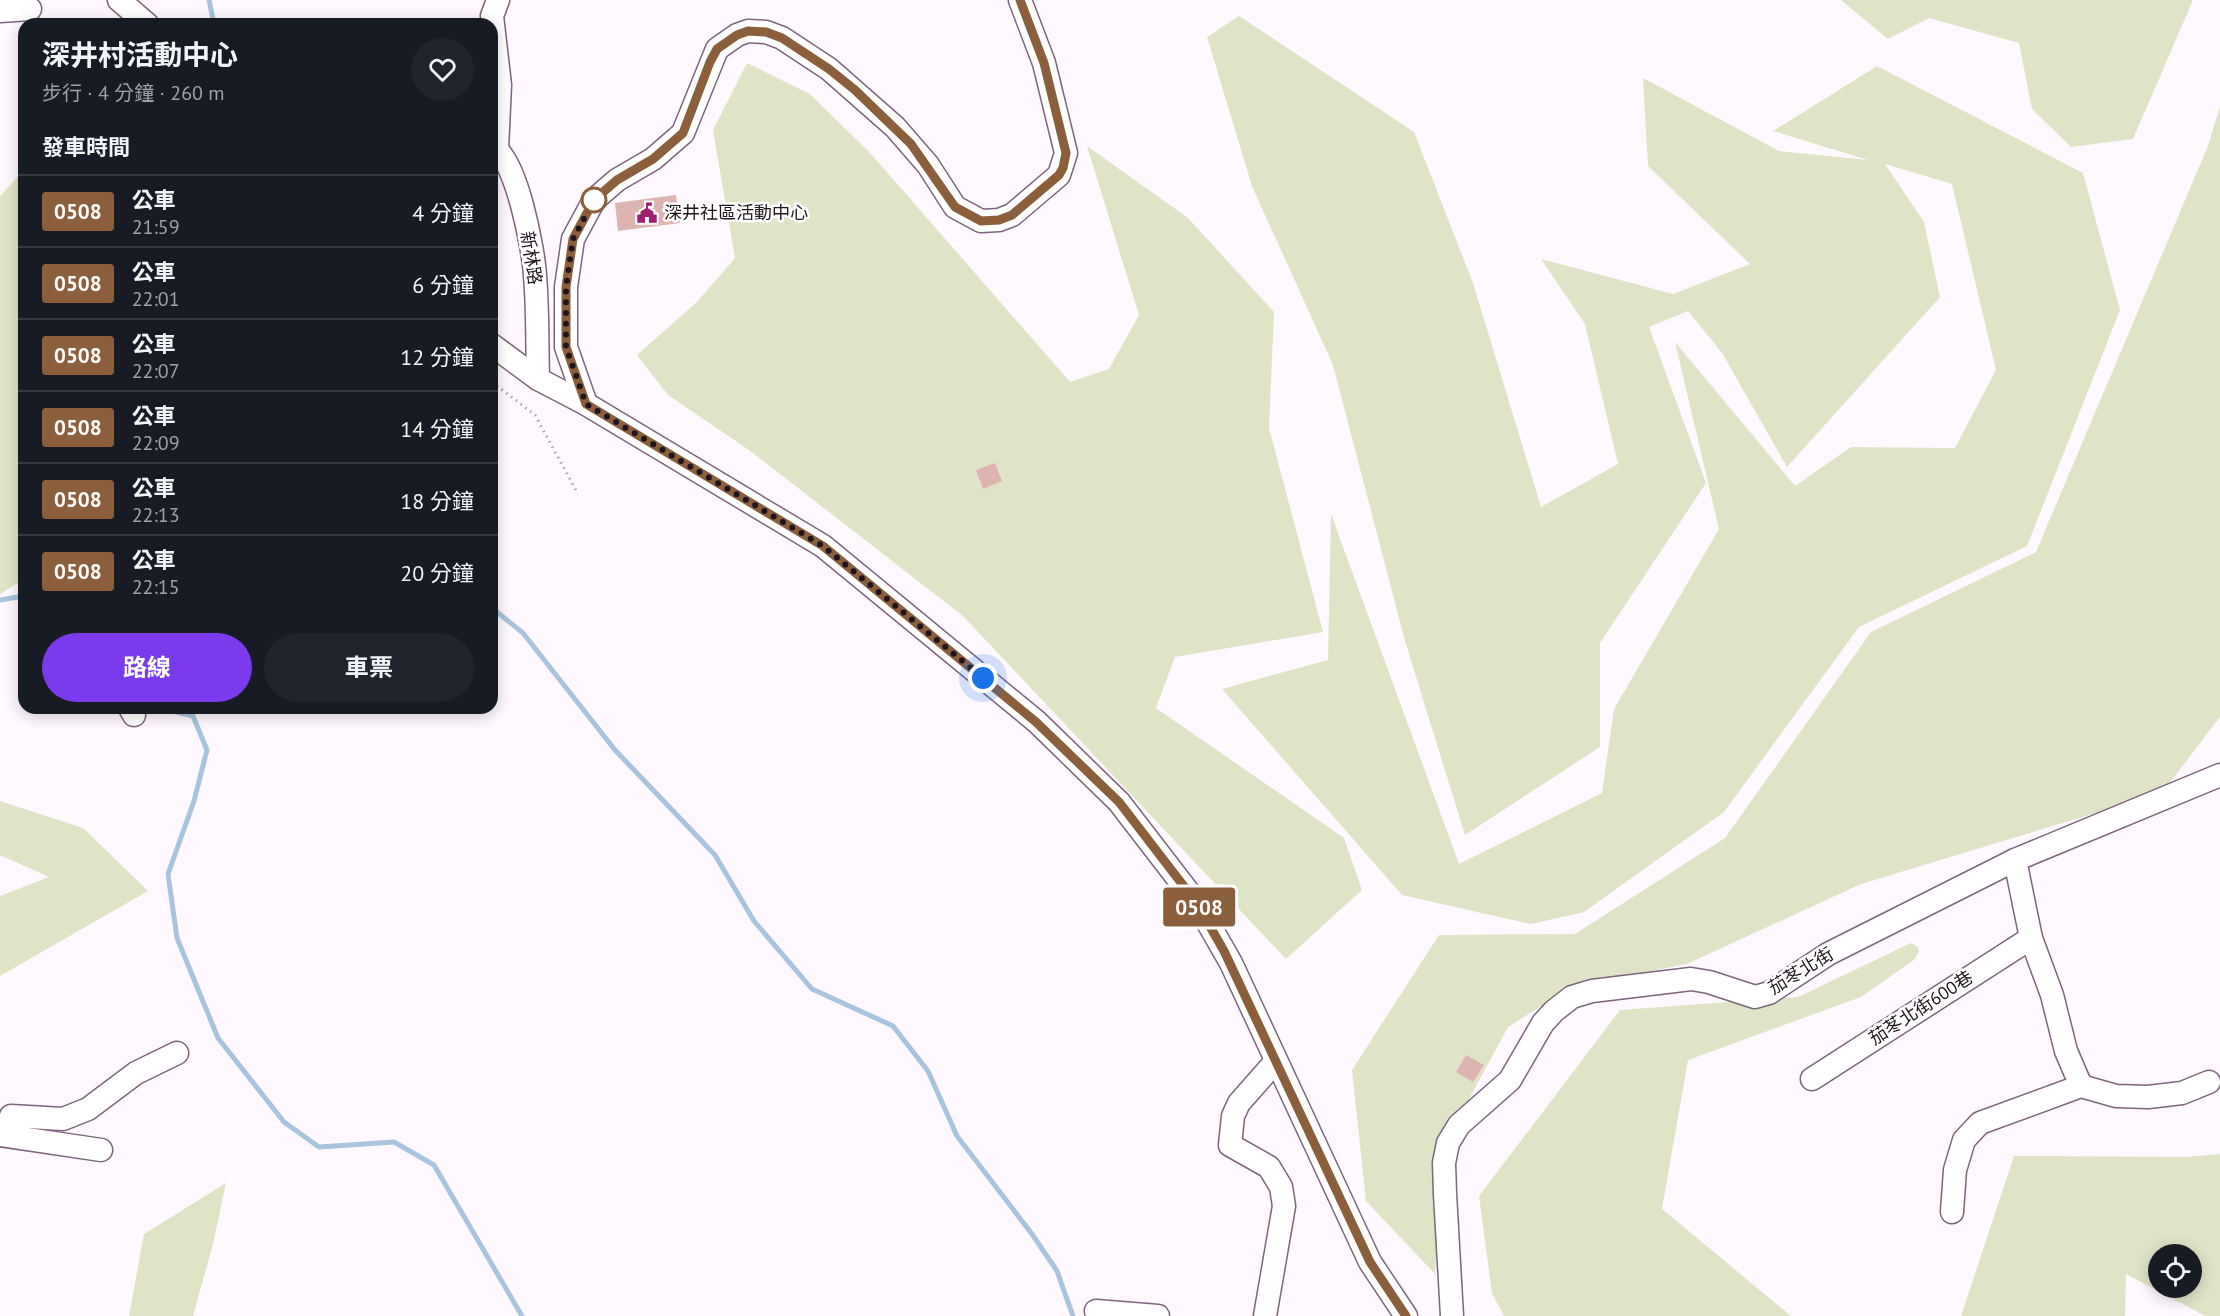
<!DOCTYPE html>
<html lang="zh-TW">
<meta charset="utf-8">
<style>
:root{--surface:#171b24;--page:#20242c;--text:#f1f3f6;--muted:#9ea1a6;--line:#363941;--accent:#7c3aed}
body{margin:0;font-family:"PT Sans","Noto Sans TC",sans-serif;background:var(--page);color:var(--text);height:100vh;display:flex;flex-direction:column;font-size:22px;white-space:nowrap}
*{box-sizing:border-box;margin:0}
p{font-size:20px;color:var(--muted)}
.icon{flex:none;width:33px;height:33px;fill:none;stroke:currentColor;stroke-width:2;stroke-linecap:round;stroke-linejoin:round}
.map{position:relative;flex:1;overflow:hidden}
.details{position:absolute;left:18px;top:18px;width:480px;height:696px;display:flex;flex-direction:column;background:var(--surface);border-radius:18px;box-shadow:0 3px 15px #0003}
.details>*{flex:none}
.badge{padding:0 12px;border-radius:4px;font-size:21px;line-height:39px}
.controls{position:absolute;left:2148px;top:1244px;display:grid;gap:12px}
.controls a{display:grid;place-items:center;width:54px;height:54px;border-radius:50%;background:var(--surface);box-shadow:0 3px 15px #0003;font-size:30px}
.you{position:absolute;width:30px;height:30px;margin:-15px;border:4px solid #fff;border-radius:50%;background:#1a73e8;box-shadow:0 0 0 9px #1a73e833}
.map>.badge{position:absolute;translate:-50% -50%;box-shadow:0 0 0 3px #fff}
h2{padding:0 24px;font-size:22px;line-height:54px}
.round{display:grid;place-items:center;flex:none;width:63px;height:63px;border-radius:32px;background:var(--page)}
.head{display:flex;align-items:center;justify-content:space-between;height:102px;padding:0 24px}
h1{font-size:28px;font-weight:700;line-height:45px}
.cta{display:flex;gap:12px;margin-top:auto;padding:12px 24px}
.cta a{flex:1;height:69px;border-radius:36px;background:var(--accent);color:#fff;font-size:24px;font-weight:700;line-height:69px;text-align:center}
.cta a+a{background:var(--page);color:var(--text)}
ul{padding:0;list-style:none}
li{display:flex;align-items:center;gap:18px;height:72px;padding:0 24px;border-top:2px solid var(--line)}
li div{flex:1}
li b{display:block;font-size:22px}
li em{font-style:normal}
li .badge{min-width:66px;font-weight:700;text-align:center}
.map>svg:first-child{display:block}
.green{fill:#e0e4c6;fill-rule:evenodd}
.lines{fill:none;stroke-linecap:round;stroke-linejoin:round}
.stream{stroke:#a8c4de;stroke-width:5}
.building{fill:#deb4b1}
.minor-casing{stroke:#7e647c;stroke-width:25}
.path{stroke:#aea6ad;stroke-width:3;stroke-dasharray:1.5 4.5;stroke-linecap:butt}
.minor{stroke:#fff;stroke-width:22}
.line-casing{stroke:#fff;stroke-width:14}
.line{stroke:#8b5e3c;stroke-width:9}
.walk{stroke:#20151f;stroke-width:6;stroke-dasharray:0 10.8}
.stop-dot{fill:#fff;stroke:#8b5e3c;stroke-width:3}
.labels{text-anchor:middle;stroke-width:5;stroke-linejoin:round;paint-order:stroke}
.poi-label{font-size:18px;fill:#20151f;stroke:#fff;text-anchor:start}
.street-label{font-size:18px;fill:#20151f;stroke:#fff}
</style>
<div class="map">
<svg width="2220" height="1316" viewBox="0 0 2220 1316">
<rect width="100%" height="100%" fill="#fff8fe"/>
<g class="green">
<path d="M1841 0H2193L2133 139 2071 147 2032 109 2019 43 1929 18 1888 39Z"/>
<path d="M1239 16 1414 132 1473 283 1541 507 1618 464 1585 324 1541 259 1673 294 1750 264 1648 166 1643 78 1779 151 1868 160 1773 131 1877 66 2083 173 2120 310 2027 546 1859 627 1724 812 1584 912 1531 924 1402 895 1222 689 1328 660 1331 514 1459 864 1602 793 1614 709 1719 529 1675 342 1795 486 1851 447 1955 448 1996 370 1952 184 1885 164 1924 222 1940 297 1787 467 1722 353 1688 311 1649 327 1706 483 1600 643V747L1465 835 1405 641 1333 365 1252 186 1207 37Z"/>
<path d="M747 63 810 94 872 155 1070 382 1109 369 1139 315 1087 146 1188 218 1274 312 1269 428 1323 632 1175 657 1156 708 1344 838 1362 890 1286 959 963 616 749 450 668 395 637 355 697 302 735 258 713 130Z"/>
<path d="M2220 106V717L2162 793 1861 884 1687 964 1573 986 1508 1027 1443 1147 1435 1274 1366 1201 1352 1070 1439 935 1575 934 1725 838 1871 632 2036 552 2208 146Z"/>
<path d="M24 170V579L0 594V196Z"/>
<path d="M0 801 83 828 148 891 0 976V896L49 877 0 855Z"/>
<path d="M1911 943 1918 947 1919 952 1914 960 1861 997 1688 1060 1662 1209 1791 1316H1504L1492 1293 1479 1196 1620 1010 1798 997Z"/>
<path d="M2220 1154V1316H2205L2126 1274 2125 1316H1961L2014 1156 2187 1157ZM2158 1254H2192V1287H2158Z"/>
<path d="M226 1183 213 1244 193 1316H129L144 1234Z"/>
</g>
<g class="lines">
<g class="stream">
<path d="M209 0 214 24"/>
<path d="M0 600 24 596"/>
<path d="M492 608 523 633 615 750 715 855 754 921 812 989 893 1026 928 1071 957 1136 1032 1234 1057 1271 1073 1316"/>
<path d="M161 708 193 716 207 750 194 801 168 874 177 938 218 1038 284 1122 319 1147 394 1142 434 1165 522 1316"/>
</g>
</g>
<g class="building">
<path d="M676 195 680 223 618 231 615 203Z"/>
<path d="M995 463 1002 481 983 489 976 470Z"/>
<path d="M1466 1055 1484 1065 1473 1082 1456 1072Z"/>
</g>
<g class="lines">
<g class="minor-casing">
<g id="minor">
<path d="M119 0 147 24"/>
<path d="M0 11 30 9"/>
<path d="M492 147C516 155 534 252 535 276 538 310 537 345 538 379"/>
<path d="M497 149 500 85 492 16 498 0"/>
<path d="M492 345 538 379 586 404 823 546 1037 722 1119 802 1196 902 1231 963 1370 1262 1406 1316"/>
<path d="M586 404 566 347V287L573 239 594 200 617 180 653 159 683 133 717 49 737 35 748 31 766 32 782 38 829 69 895 127 928 165 955 207 981 221 999 220 1012 215 1059 175 1066 153 1044 63 1020 0"/>
<path d="M130 708 134 715"/>
<path d="M2015 860 2031 938 2052 995 2066 1051 2081 1086"/>
<path d="M1812 1079 2031 938"/>
<path d="M0 1135 101 1150"/>
<path d="M4 1135 11 1116 63 1119 88 1109 136 1073 177 1053"/>
<path d="M1952 1212 1955 1170 1964 1140 1980 1123 2081 1086 2116 1096 2148 1097 2182 1093 2209 1082"/>
<path d="M1096 1311 1158 1316"/>
<path d="M1265 1316 1284 1206 1281 1187 1269 1167 1230 1145 1233 1116 1239 1103 1276 1061"/>
<path d="M1452 1316 1445 1194 1444 1163 1448 1143 1459 1125 1510 1080 1543 1023 1554 1011 1572 997 1592 991 1691 979 1709 982 1755 997 1769 993 1828 954 2015 860 2220 775"/>
</g>
</g>
<path class="path" d="M492 382 535 415 578 494"/>
<use href="#minor" class="minor"/>
</g>
<g class="lines">
<g class="line-casing">
<path id="line" d="M1020 0 1044 63 1066 153 1063 168 1059 175 1012 215 999 220 981 221 955 207 911 144 855 90 829 69 782 38 766 32 748 31 737 35 717 49 710 62 683 133 653 159 617 180 594 200 573 239 566 287V347L586 404 823 546 1036 722 1119 802 1196 902 1224 951 1370 1262 1406 1316"/>
</g>
<use href="#line" class="line"/>
<path class="walk" d="M594 200 573 239 566 287V347L586 404 823 546 983 678"/>
</g>
<defs>
<g id="civic-bare" transform="scale(1.62)"><path d="M-.6-6.5H3V-4.5H.6V-3L4-1V1h2V6H-6V1h2V-1L-.6-3ZM-1.2 2.5V6h2.4V2.5Z" fill="#9f1e70" stroke="#fff" stroke-width="2.5" paint-order="stroke"/></g>
</defs>
<g fill-rule="evenodd">
<use href="#civic-bare" x="647" y="213"/>
</g>
<circle class="stop-dot" cx="594" cy="200" r="12"/>
<g class="labels">
<g class="poi-label">
<text x="664" y="219">深井社區活動中心</text>
</g>
<g class="street-label">
<text transform="translate(531 258) rotate(81)" y="6">新林路</text>
<text transform="translate(1801 971) rotate(-31)" y="6">茄苳北街</text>
<text transform="translate(1921 1008) rotate(-33)" y="6">茄苳北街600巷</text>
</g>
</g>
</svg>
<div class="controls">
<a><svg class="icon" aria-label="locate" viewBox="0 0 24 24"><circle cx="12" cy="12" r="6"/><path d="M12 2v4M12 18v4M2 12h4M18 12h4"/></svg></a>
</div>
<div class="you" style="left:983px;top:678px"></div>
<b class="badge" style="left:1199px;top:907px;background:#8b5e3c;color:#fff">0508</b>
<section class="details">
<div class="head"><div><h1>深井村活動中心</h1><p>步行 · 4 分鐘 · 260 m</p></div><a class="round"><svg class="icon" aria-label="heart" viewBox="0 0 24 24"><path d="M12 20l-8-8c-3-5 5-10 8-4 3-6 11-1 8 4z"/></svg></a></div>
<h2>發車時間</h2>
<ul>
<li><span class="badge" style="background:#8b5e3c;color:#fff">0508</span><div><b>公車</b><p>21:59</p></div><em>4 分鐘</em></li>
<li><span class="badge" style="background:#8b5e3c;color:#fff">0508</span><div><b>公車</b><p>22:01</p></div><em>6 分鐘</em></li>
<li><span class="badge" style="background:#8b5e3c;color:#fff">0508</span><div><b>公車</b><p>22:07</p></div><em>12 分鐘</em></li>
<li><span class="badge" style="background:#8b5e3c;color:#fff">0508</span><div><b>公車</b><p>22:09</p></div><em>14 分鐘</em></li>
<li><span class="badge" style="background:#8b5e3c;color:#fff">0508</span><div><b>公車</b><p>22:13</p></div><em>18 分鐘</em></li>
<li><span class="badge" style="background:#8b5e3c;color:#fff">0508</span><div><b>公車</b><p>22:15</p></div><em>20 分鐘</em></li>
</ul>
<div class="cta"><a>路線</a><a>車票</a></div>
</section>
</div>
